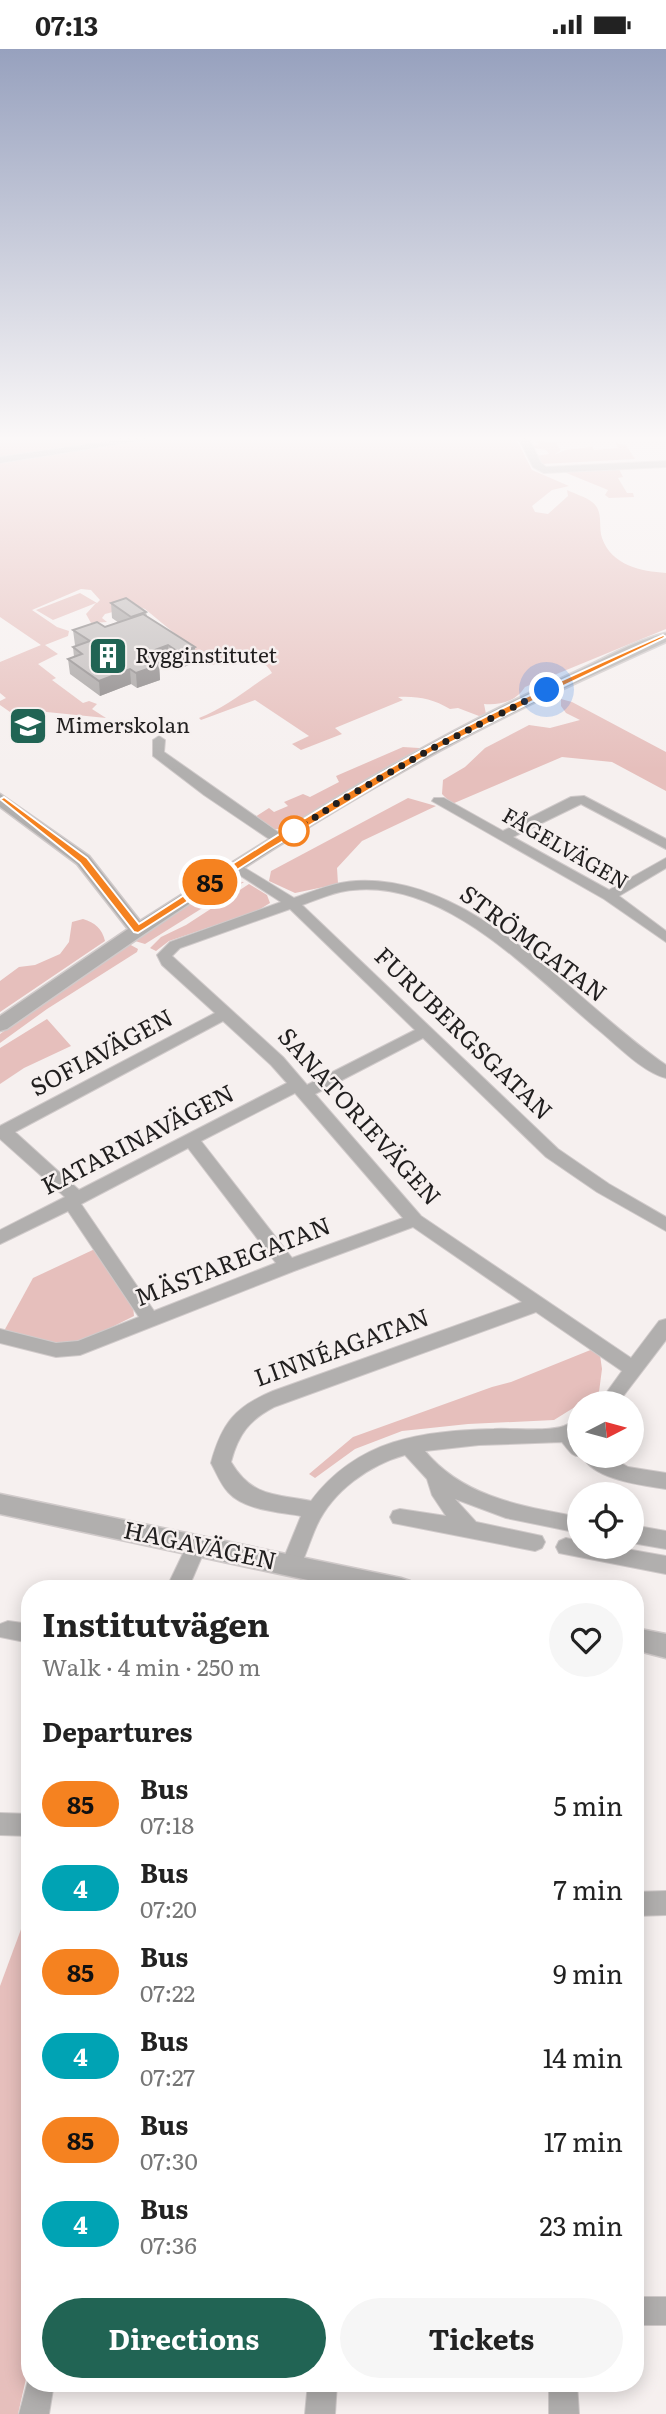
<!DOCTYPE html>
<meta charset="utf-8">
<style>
:root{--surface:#fff;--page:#f6f6f6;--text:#222;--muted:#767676;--accent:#216454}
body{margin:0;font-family:Literata,serif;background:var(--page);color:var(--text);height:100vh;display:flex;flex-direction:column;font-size:26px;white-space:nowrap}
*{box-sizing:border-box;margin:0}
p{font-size:23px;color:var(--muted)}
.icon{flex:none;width:38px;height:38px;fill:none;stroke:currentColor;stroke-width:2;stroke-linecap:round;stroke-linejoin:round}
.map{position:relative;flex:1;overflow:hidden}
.sheet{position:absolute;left:21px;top:1531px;width:623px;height:812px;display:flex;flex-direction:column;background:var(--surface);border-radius:28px;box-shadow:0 4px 18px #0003}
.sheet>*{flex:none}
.badge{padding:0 14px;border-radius:23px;font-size:24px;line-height:46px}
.needle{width:46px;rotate:84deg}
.fabs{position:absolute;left:567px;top:1342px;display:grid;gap:14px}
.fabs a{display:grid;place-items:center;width:77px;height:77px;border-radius:50%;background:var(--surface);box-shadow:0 4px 18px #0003;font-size:35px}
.you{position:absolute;width:35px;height:35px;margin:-18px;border:5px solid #fff;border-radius:50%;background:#1a73e8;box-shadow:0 0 0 10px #1a73e833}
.map>.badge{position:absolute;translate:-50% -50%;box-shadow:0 0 0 4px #fff}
h2{padding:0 21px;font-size:26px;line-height:63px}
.round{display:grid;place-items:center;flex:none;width:74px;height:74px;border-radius:37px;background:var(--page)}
.headline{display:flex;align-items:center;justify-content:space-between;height:119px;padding:0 21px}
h1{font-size:33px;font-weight:700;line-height:52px}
.button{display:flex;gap:14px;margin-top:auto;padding:14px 21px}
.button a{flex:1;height:80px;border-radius:42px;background:var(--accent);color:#fff;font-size:28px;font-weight:700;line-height:80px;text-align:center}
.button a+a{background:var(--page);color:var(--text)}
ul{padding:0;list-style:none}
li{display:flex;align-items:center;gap:21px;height:84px;padding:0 21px}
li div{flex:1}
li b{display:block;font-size:26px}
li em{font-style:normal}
li .badge{min-width:77px;font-weight:700;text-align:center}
.status{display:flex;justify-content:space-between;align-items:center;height:49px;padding:0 35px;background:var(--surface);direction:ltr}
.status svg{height:19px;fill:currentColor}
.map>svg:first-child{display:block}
.green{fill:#e6bfbc}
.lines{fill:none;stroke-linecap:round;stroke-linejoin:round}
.minor-casing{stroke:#d0caca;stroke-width:2}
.tertiary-casing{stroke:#d0caca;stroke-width:3}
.minor{fill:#b1afae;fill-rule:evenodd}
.tertiary{fill:#b1afae;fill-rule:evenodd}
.wall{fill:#a4a09f}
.shaded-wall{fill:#868282}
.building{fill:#bfbab9;stroke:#868282;stroke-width:2}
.line{fill:#f58220;stroke:#fff;stroke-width:2}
.walk{stroke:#211f1f;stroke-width:7;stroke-dasharray:0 12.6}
.stop-dot{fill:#fff;stroke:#f58220;stroke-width:3.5}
.labels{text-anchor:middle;stroke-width:5;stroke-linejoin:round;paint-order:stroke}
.far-poi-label{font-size:21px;fill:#211f1f;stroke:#f6f0ef;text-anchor:start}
.far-street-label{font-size:21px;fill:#211f1f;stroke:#f6f0ef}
.street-label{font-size:24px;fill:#211f1f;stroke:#f6f0ef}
</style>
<div class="status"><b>07:13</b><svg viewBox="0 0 49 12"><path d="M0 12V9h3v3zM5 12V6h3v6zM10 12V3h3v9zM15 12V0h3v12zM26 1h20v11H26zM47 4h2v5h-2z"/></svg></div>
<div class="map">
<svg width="666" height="2365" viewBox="0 0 666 2365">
<rect width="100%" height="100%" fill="#f6f0ef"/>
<g class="green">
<path d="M0 390H133L0 410Z"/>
<path d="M153 390H516L532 421 569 437 552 441 532 457 535 463 548 465 568 447 567 441C575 445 586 448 592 453 604 462 598 477 602 489 612 517 641 522 666 524V580L525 638C515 653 501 656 484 655L486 665 479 667 458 659 450 660C433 650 418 647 398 648L403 651 335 679 342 685 301 701 292 695 309 687 255 651 201 671 199 669C226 659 247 640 272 624 258 600 233 607 213 616L145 560 136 557 105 565 102 569 107 573 91 574 86 565 96 554 53 571 36 561 80 544 97 554 100 551 91 541 81 540 32 561 57 578 69 582 68 587 45 596 58 605 38 615 56 629 52 631 83 654 89 652 97 655 92 660 106 669 27 661 21 658 10 663 0 656V652L6 649 0 644V613L41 596 0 568V413Z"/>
<path d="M537 392 559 393 556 395 561 401 554 406 565 401 592 398 594 401 618 399 616 394 626 396 635 410 542 415 536 407 549 405 546 401 534 399 533 397 539 396Z"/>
<path d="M619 420 623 428 618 429 627 444H633L634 448 609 449 605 446 608 441 564 423H558L561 422Z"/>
<path d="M561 650 572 653 666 703V742L612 713 562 708 452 755 442 745 443 731 465 718 485 699 529 676 550 679 580 671 566 664 561 657Z"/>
<path d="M403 698 419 699 421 702 328 753 289 778 272 781 255 768 269 759 274 763 288 757 284 753 303 745 310 748 339 733 336 727Z"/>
<path d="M408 749 436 757 362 792 337 819 338 835 295 844 269 832 271 822Z"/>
<path d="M229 832 244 833 145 895 135 892 216 837Z"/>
<path d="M249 835 267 846 270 854 257 862 169 892 156 902 150 899 161 888 186 876Z"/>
<path d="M83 870C95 874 102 879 105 892L0 963V932L19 918 35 916 60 905 69 893 72 873Z"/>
<path d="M129 895 138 900 137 903 47 960 0 994V985Z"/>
<path d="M47 970 71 997 24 1019 0 1035V999Z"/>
<path d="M97 1199 133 1257 134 1267 82 1293 58 1296 4 1282 33 1229Z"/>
<path d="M593 1300 600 1306 602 1320 599 1343 554 1371 468 1375 402 1382 355 1400 315 1429 309 1425 353 1388 492 1338 511 1333Z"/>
<path d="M30 1856V2312L18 2365H0V1937Z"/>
</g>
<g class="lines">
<g class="minor-casing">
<g id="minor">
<path d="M124 390H151L0 414V408Z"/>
<path d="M519 390H529L541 414 546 418 666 412V418L544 424 533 418Z"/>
<path d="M159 687 165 691 164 703 285 788V794H275L204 746 153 707V691Z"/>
<path d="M584 747 666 790V800L581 755 513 788 609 841 666 809V819L619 847 666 882V893L604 850 432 752 434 749H444L503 782 571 748Z"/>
<path d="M235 813 294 849C314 842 335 833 356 832 475 825 575 954 666 1016V1029C643 1023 619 998 601 983 534 928 448 831 353 841 336 842 319 850 302 856L558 1100 609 1135 666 1168V1182L597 1143 546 1108 423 989 315 1045 421 1167 631 1309 659 1272 666 1270V1291L618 1354H599L622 1322 536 1263 274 1358C249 1371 238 1386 231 1413 252 1448 274 1445 311 1452 358 1390 421 1382 494 1380 513 1379 547 1383 564 1377 569 1375 574 1372 579 1370V1407H582C572 1409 568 1400 562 1393L479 1396 425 1402C464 1449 523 1457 579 1468V1484L506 1469 455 1450 476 1473 542 1487 545 1493 542 1499 535 1502 393 1474 390 1468 393 1462 400 1460 446 1467 432 1446 427 1430 405 1406C369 1416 333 1442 317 1476 310 1491 306 1507 298 1522L291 1525 284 1522 281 1516 301 1467C278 1463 244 1461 228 1443 221 1436 216 1423 211 1414 222 1374 235 1358 273 1342L522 1253 413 1178 294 1222 80 1306 56 1308 0 1294V1280L56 1294 78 1292 139 1268 68 1162 0 1195V1181L65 1148 0 1090V1077L215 964 162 916 157 906 170 893 281 853 230 820 228 817ZM290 860 415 981 307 1036 283 1008 172 907 180 899ZM223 972 271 1016 287 1034 79 1141 15 1083ZM295 1044 403 1169 292 1209 201 1092ZM188 1099 276 1214 154 1262 81 1155Z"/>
<path d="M582 1407H609L628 1418 666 1424V1440C642 1436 594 1431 582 1407Z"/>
<path d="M632 1476 666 1482V1500L632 1494Z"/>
<path d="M196 1489 203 1492 206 1498 188 1540H166L189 1492Z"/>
<path d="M566 1489 579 1492V1498H615L666 1507V1525L559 1504 556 1498 559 1492Z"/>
<path d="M8 1572 30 1575V1594L0 1588V1575Z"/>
<path d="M0 1764 30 1765V1787L0 1786Z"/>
<path d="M666 1842V1866L635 1867V1843Z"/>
<rect x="635" y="2248" width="31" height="28"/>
<path d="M30 2324V2334H54L49 2365H19Z"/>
<path d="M308 2334H337L335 2365H305Z"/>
<path d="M549 2334H577L579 2365H549Z"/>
</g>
</g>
<g class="tertiary-casing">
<g id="tertiary">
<path d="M666 584V593C588 628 511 663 436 704 287 785 146 883 7 980L0 982V967L128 880 77 815 0 758V745L89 807 140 872C279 784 417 693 568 626 600 612 633 592 666 584Z"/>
<path d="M0 1445 401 1529 410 1532 414 1540H350L0 1465Z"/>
<path d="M635 1579 666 1585V1609L635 1601Z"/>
</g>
</g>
<use href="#minor" class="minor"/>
<use href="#tertiary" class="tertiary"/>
</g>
<path class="wall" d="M111 554 146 563 147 567 196 613 181 619 170 611 159 615 160 631 137 639 131 635 100 647 70 625 68 610 74 608 73 598 77 597 75 596 73 581 105 578 119 574 112 569Z"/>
<g class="shaded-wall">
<path d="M168 596 170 611 146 620 144 605Z"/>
<path d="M195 598 196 613 181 619 180 604Z"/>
<path d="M159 616 160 631 137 639 136 624Z"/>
<path d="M130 620 131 635 100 647 99 632Z"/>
</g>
<g class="building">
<path d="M126 549 146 563 131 568 111 554Z"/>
<path d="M143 565 195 598 180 604 168 596 144 605 159 616 136 624 130 620 99 632 68 610 82 605 73 598 90 592 73 581 97 573 105 578Z"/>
</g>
<linearGradient id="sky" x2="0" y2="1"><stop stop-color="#97a1be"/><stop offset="0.54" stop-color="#fbf8f8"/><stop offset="1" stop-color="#fbf8f8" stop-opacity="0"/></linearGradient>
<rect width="666" height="721" fill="url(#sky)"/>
<path class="line" d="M663 586 666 588 551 643 434 702 270 800 138 884 134 883 80 814 0 750 4 748 87 809 139 875C234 814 329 751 428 698 504 656 584 621 663 586Z"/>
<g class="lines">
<path class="walk" d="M294 782 345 749 431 700 547 641"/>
</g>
<defs>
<g id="building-square" transform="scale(2.0125)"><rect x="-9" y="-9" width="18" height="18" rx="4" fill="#216454" stroke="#f6f0ef"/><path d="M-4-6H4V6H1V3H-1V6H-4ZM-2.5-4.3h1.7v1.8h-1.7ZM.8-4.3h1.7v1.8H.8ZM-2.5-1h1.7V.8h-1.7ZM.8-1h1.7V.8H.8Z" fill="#fff"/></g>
<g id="school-square" transform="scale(2.0125)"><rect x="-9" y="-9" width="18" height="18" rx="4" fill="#216454" stroke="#f6f0ef"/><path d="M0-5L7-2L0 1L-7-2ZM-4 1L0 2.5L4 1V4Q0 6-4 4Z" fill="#fff"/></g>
</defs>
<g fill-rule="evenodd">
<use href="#building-square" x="108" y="607"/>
<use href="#school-square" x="28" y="677"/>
</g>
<circle class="stop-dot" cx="294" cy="782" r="14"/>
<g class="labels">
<g class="far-poi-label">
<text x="135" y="614">Rygginstitutet</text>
<text x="55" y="684">Mimerskolan</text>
</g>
<g class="far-street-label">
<text transform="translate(565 800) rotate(30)" y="7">FÅGELVÄGEN</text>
</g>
<g class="street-label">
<text transform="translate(533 895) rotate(37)" y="8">STRÖMGATAN</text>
<text transform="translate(463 985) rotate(44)" y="8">FURUBERGSGATAN</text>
<text transform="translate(102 1004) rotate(-28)" y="8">SOFIAVÄGEN</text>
<text transform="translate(359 1068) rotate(48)" y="8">SANATORIEVÄGEN</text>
<text transform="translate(138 1091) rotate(-27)" y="8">KATARINAVÄGEN</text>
<text transform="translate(233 1213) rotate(-21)" y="8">MÄSTAREGATAN</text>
<text transform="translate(342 1299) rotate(-20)" y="8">LINNÉAGATAN</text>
<text transform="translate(200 1497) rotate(12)" y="8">HAGAVÄGEN</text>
</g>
</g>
</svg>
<div class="fabs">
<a><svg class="needle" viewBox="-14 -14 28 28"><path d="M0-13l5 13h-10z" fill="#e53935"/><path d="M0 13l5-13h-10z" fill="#767676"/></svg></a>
<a><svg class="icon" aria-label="locate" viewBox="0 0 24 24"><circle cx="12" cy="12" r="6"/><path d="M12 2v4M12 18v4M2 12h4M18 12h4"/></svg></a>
</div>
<div class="you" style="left:547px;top:641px"></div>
<b class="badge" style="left:210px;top:833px;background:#f58220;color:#111">85</b>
<section class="sheet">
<div class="headline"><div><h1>Institutvägen</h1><p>Walk · 4 min · 250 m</p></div><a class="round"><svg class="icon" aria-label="heart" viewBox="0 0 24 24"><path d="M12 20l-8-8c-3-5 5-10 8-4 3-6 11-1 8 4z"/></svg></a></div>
<h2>Departures</h2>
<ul>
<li><span class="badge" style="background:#f58220;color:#111">85</span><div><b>Bus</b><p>07:18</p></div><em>5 min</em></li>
<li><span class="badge" style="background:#00a3b4;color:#fff">4</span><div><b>Bus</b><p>07:20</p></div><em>7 min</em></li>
<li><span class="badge" style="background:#f58220;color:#111">85</span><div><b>Bus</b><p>07:22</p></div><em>9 min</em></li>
<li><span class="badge" style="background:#00a3b4;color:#fff">4</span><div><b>Bus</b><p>07:27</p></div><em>14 min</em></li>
<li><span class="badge" style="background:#f58220;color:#111">85</span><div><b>Bus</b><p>07:30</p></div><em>17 min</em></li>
<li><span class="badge" style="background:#00a3b4;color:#fff">4</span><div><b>Bus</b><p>07:36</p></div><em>23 min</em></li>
</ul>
<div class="button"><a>Directions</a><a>Tickets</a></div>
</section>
</div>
